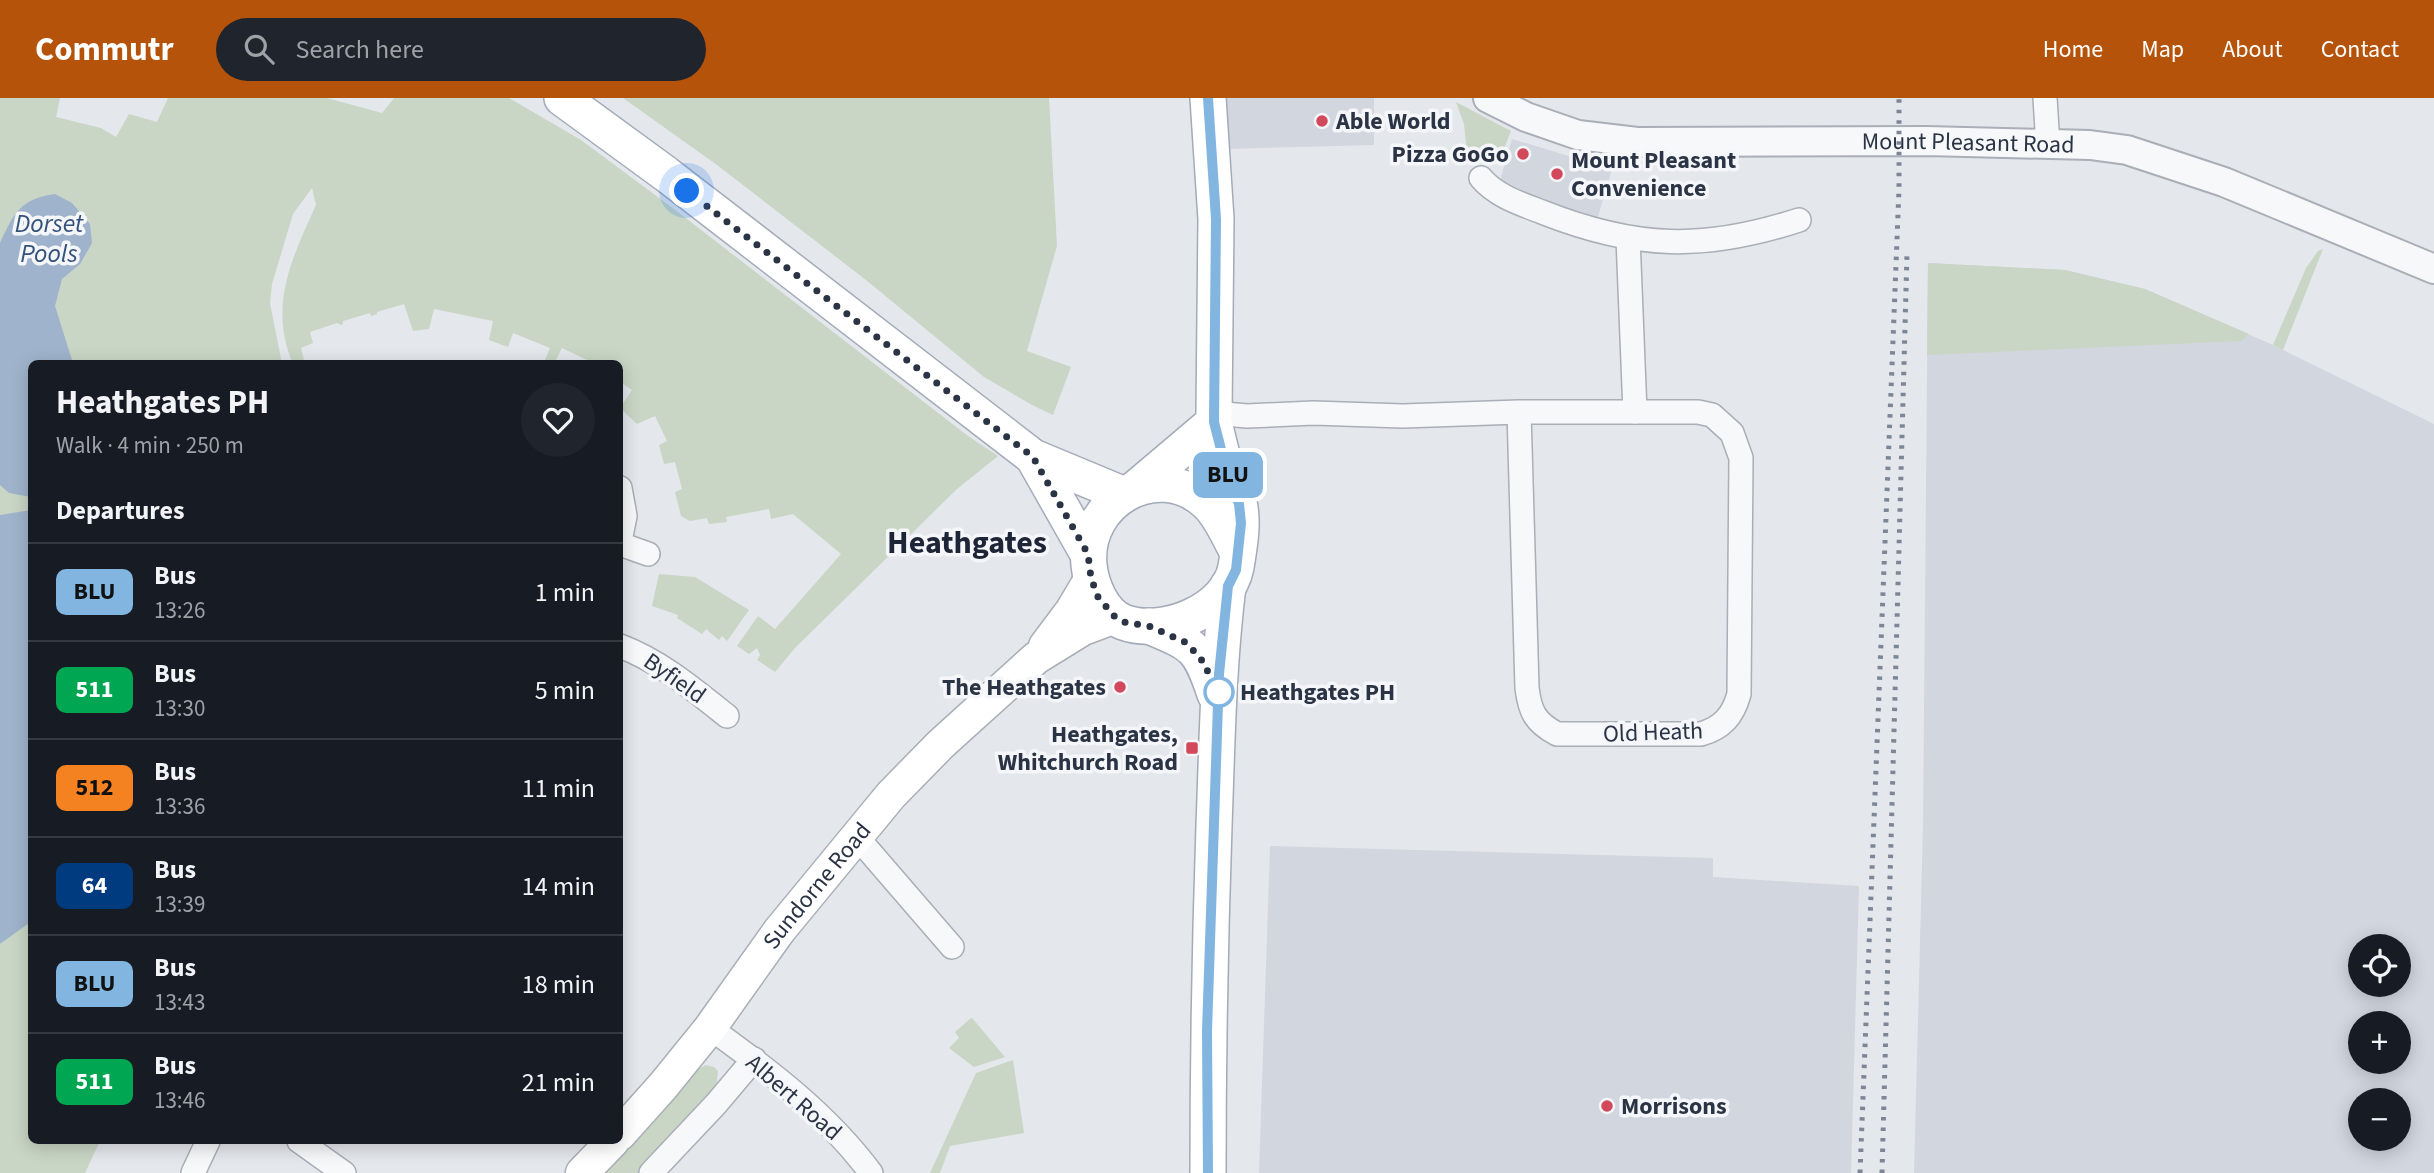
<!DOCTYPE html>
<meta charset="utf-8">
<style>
:root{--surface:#171b24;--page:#20242c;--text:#f1f3f6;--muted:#9ea1a6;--line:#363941;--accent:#b45309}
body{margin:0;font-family:"Source Sans 3",sans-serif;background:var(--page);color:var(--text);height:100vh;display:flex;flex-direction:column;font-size:26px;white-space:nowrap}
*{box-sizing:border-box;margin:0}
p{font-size:23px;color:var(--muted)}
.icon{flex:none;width:38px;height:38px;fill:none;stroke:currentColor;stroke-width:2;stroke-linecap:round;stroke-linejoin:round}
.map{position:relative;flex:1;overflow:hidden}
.side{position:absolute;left:28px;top:262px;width:595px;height:784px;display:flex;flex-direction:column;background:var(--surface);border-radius:10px;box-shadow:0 4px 18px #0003}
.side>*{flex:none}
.badge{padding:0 14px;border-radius:10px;font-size:24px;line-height:46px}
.fabs{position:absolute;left:2348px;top:836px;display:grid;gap:14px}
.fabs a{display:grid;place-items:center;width:63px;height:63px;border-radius:50%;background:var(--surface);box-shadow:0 4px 18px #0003;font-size:35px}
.you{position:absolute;width:35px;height:35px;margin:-18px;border:5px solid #fff;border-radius:50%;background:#1a73e8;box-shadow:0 0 0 10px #1a73e833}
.map>.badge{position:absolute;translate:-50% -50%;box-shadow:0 0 0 4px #fff}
h2{padding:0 28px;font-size:26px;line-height:63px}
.round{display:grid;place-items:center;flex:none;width:74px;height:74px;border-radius:37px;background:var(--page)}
.headline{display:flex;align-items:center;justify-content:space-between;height:119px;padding:0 28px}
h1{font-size:33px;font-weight:700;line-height:52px}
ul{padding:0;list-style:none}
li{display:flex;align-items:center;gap:21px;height:98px;padding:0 28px;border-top:2px solid var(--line)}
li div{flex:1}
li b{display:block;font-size:26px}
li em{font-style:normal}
li .badge{min-width:77px;font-weight:700;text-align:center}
header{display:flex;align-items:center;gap:42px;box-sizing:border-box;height:98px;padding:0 35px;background:var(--accent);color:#fff}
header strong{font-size:33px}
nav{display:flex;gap:38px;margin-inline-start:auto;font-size:24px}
.search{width:490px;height:63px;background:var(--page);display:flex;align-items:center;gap:18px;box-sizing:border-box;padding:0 24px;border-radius:38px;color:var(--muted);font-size:26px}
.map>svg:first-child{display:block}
.built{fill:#d2d6de;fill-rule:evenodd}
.green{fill:#c9d6c5}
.water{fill:#9fb4cc}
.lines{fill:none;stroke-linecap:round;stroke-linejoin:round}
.minor-casing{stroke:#a9aeb7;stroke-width:26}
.tertiary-casing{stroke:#a9aeb7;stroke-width:32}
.secondary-casing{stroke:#a9aeb7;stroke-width:35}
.primary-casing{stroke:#a3abb8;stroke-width:38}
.minor{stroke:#f7f8fa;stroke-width:23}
.tertiary{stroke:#f7f8fa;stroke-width:28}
.secondary{stroke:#fff;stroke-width:32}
.primary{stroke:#fff;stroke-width:35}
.rail{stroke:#7d8696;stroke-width:5;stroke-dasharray:3.5 7;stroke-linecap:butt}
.line-casing{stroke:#fff;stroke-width:16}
.line{stroke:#82b6e0;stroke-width:10}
.walk{stroke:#2b3445;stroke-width:7;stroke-dasharray:0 12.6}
.poi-dot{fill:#d1495b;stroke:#f4f6f9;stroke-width:2.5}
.stop-dot{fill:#fff;stroke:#82b6e0;stroke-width:3.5}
.labels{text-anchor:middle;stroke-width:7;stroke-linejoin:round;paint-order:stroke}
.poi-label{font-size:24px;font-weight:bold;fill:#2b3445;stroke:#f4f6f9;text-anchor:start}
.street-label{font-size:24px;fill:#2b3445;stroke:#f4f6f9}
.stop-label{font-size:24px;font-weight:bold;fill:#2b3445;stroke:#f4f6f9;text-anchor:start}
.water-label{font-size:26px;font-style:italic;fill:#34527a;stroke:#f4f6f9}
.district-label{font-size:32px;font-weight:bold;fill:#1d2536;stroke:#f4f6f9}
</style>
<header>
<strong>Commutr</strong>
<div class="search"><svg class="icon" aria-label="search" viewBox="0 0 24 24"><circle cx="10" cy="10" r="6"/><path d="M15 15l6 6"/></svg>Search here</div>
<nav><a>Home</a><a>Map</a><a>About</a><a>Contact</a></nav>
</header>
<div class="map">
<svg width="2434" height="1075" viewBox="0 0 2434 1075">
<rect width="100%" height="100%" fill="#e4e7ec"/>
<g class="built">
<path d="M1220 0H1374V47L1225 51Z"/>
<path d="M1512 41 1612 71 1597 122 1498 90Z"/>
<path d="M1928 165 2065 172 2145 191 2273 247 2434 326V1075H1914L1923 729ZM2361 849H2399V887H2361ZM2361 926H2399V964H2361ZM2361 1003H2399V1041H2361Z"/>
<path d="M1270 748 1713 760V779L1859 788 1851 1075H1259Z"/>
</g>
<g class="green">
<path d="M0 0H60L56 19 101 30 116 39 129 16 157 24 168 0H327L382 15 394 0H509L581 42 674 111 968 338 998 358 957 391 795 550 775 574 757 562 760 557 757 550 749 556 737 548 758 518 775 531 841 456 793 416 771 421 769 411 726 419 727 424 709 426 707 420 690 423 681 418 675 394 682 391 675 364 664 366 659 347 667 343 655 318 637 326 620 310 632 292 620 284V266H586L587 262 562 250 554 266 545 262 550 250 513 235 508 249 489 242 493 223 434 211 429 231 413 233 404 206 377 214V216L371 218 370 215 343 223V226L341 227 337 225 310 234 313 245 301 250 305 266H293C268 208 292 160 316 107L312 90 293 116 272 186 270 205 282 266H32V1043H100L85 1075H0Z"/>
<path d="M623 0H1049L1057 148 1027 253 1071 269 1053 317 1032 307 984 279 866 182 717 67Z"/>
<path d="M1456 4 1511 33 1500 61 1490 53 1467 57 1464 26Z"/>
<path d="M2323 151 2283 252 2273 247 2306 170 2318 153Z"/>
<path d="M1928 165 2065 172 2145 191 2249 236 2241 243 1927 257Z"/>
<path d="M659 476 695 479 749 512 727 543 722 538 719 542 706 531 702 536 677 520 678 517 652 508Z"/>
<path d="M971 920H972L1005 959 974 969 949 950 959 940 955 934Z"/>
<path d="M1013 962 1024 1035 950 1048 940 1075H930L976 975Z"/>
<path d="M706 967 714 969 718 973 716 993 640 1075H600L675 998 697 972Z"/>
</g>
<g class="water">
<path d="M55 96 72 105 90 126 92 145 80 166 62 181 55 208 72 262 76 266H32L31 399 9 395 0 387V145C14 115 20 101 55 96Z"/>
<path d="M31 412V816L29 825 0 846V417Z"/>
</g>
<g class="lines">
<g class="minor-casing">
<g id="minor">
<path d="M2045 0 2048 48"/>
<path d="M1481 80C1496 98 1521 106 1542 114 1635 151 1704 153 1799 122"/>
<path d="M1628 140 1635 314"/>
<path d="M1214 315 1247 318 1313 315 1403 318 1519 314H1698L1712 317 1732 335 1741 360 1739 596C1733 618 1722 630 1701 636H1557C1535 624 1530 614 1527 590L1519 314"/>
<path d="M620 390 625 418 620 443"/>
<path d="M620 446 648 456"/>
<path d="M620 548C660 563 693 591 727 618"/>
<path d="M857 739 952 849"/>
<path d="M710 930C770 973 827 1016 871 1075"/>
<path d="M299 1043 344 1075"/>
<path d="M193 1075 208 1043"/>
<path d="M651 1075 716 1006 754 961"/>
</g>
</g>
<g class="tertiary-casing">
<g id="tertiary">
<path id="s1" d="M1488 0 1526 19 1578 37 1637 44 1926 43 2090 47 2127 52 2224 84 2434 171"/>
</g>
</g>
<g class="secondary-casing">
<g id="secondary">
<path d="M1045 548 1072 512 1091 480"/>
<path id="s2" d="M620 1036 663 988 710 930 779 833 891 697 941 646 1036 560 1083 531 1115 519"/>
<path d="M582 1075 613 1043"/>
</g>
</g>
<g class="primary-casing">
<g id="primary">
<path d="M562 0 666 76 1033 359 1122 396"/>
<path d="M1208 0 1216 121 1214 315 1212 346"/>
<path d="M1214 324C1218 341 1222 358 1227 375 1230 385 1236 395 1239 405 1244 425 1239 450 1236 469 1228 513 1162 539 1123 524 1102 515 1091 487 1089 467 1083 404 1156 360 1206 404 1220 416 1228 437 1237 453"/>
<path d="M1033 359 1088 456"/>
<path d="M1136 390 1214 324"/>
<path d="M1149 528C1194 547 1199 548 1215 596"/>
<path d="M1208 1075C1208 959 1210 844 1214 728 1217 648 1218 568 1228 488"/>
</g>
</g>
<use href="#minor" class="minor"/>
<use href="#tertiary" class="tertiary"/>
<use href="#secondary" class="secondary"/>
<use href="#primary" class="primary"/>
<g class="rail">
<path d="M1860 1075 1899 91V0"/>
<path d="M1882 1075 1907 155"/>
</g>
</g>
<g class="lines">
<g class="line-casing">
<path id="line" d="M1208 0 1216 121 1214 324 1227 375 1239 406 1241 425 1236 472 1228 488 1219 576 1207 933 1208 1075"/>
</g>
<use href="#line" class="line"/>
<path class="walk" d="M687 93 1033 359 1088 456 1091 480 1098 499 1115 519 1124 524 1149 528 1187 545 1205 566 1218 603 1219 594"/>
</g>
<g class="poi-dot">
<circle cx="1322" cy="23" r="7"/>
<circle cx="1523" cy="56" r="7"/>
<circle cx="1557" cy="76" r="7"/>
<circle cx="1120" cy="589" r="7"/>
<rect x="1185" y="643" width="14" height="14" rx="3.5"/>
<circle cx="1607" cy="1008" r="7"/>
</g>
<circle class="stop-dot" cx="1219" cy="594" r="14"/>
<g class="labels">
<g class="poi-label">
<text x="1336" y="31">Able World</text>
<text x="1509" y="64" text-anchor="end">Pizza GoGo</text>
<text x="1571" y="70">Mount Pleasant<tspan x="1571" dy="28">Convenience</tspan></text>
<text x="1106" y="597" text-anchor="end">The Heathgates</text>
<text x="1178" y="644" text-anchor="end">Heathgates,<tspan x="1178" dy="28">Whitchurch Road</tspan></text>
<text x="1621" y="1016">Morrisons</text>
</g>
<g class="street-label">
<text dy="8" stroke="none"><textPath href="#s1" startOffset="488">Mount Pleasant Road</textPath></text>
<text transform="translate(675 580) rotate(35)" y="8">Byfield</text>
<text transform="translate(1653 634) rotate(-2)" y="8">Old Heath</text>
<text dy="8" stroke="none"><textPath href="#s2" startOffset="317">Sundorne Road</textPath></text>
<text transform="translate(794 999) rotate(41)" y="8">Albert Road</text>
</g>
<g class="stop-label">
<text x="1240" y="602">Heathgates PH</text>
</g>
<g class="water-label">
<text x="49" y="134">Dorset<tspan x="49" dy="30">Pools</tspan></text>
</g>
<g class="district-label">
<text x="967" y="455">Heathgates</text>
</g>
</g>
</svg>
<div class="fabs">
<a><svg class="icon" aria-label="locate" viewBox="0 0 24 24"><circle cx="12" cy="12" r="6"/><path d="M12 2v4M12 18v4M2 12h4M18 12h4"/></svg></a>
<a>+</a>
<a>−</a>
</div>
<div class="you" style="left:687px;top:93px"></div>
<b class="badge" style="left:1228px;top:377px;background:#82b6e0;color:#111">BLU</b>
<section class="side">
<div class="headline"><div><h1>Heathgates PH</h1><p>Walk · 4 min · 250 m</p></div><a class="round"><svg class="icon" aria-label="heart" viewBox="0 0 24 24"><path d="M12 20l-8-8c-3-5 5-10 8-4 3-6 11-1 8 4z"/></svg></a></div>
<h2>Departures</h2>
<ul>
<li><span class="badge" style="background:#82b6e0;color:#111">BLU</span><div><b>Bus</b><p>13:26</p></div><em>1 min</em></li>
<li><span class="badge" style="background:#00a651;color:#fff">511</span><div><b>Bus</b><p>13:30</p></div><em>5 min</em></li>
<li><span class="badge" style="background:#f58220;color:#111">512</span><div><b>Bus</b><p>13:36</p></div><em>11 min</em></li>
<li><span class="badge" style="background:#003b80;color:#fff">64</span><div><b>Bus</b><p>13:39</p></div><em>14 min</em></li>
<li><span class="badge" style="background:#82b6e0;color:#111">BLU</span><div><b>Bus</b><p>13:43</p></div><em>18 min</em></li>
<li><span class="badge" style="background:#00a651;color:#fff">511</span><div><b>Bus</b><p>13:46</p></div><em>21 min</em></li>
</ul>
</section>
</div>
